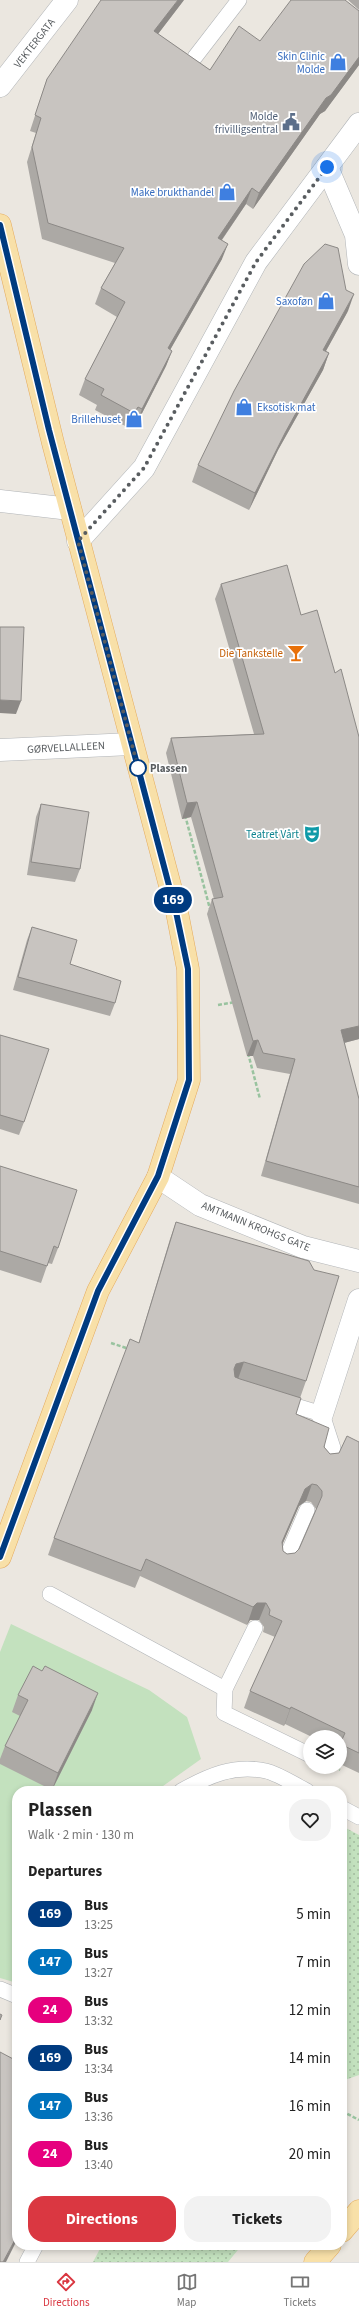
<!DOCTYPE html>
<meta charset="utf-8">
<style>
:root{--surface:#fff;--page:#f2f2f2;--text:#222;--muted:#767676;--line:#e0e0e0;--accent:#da3741}
body{margin:0;font-family:"Source Sans 3",sans-serif;background:var(--page);color:var(--text);height:100vh;display:flex;flex-direction:column;font-size:15px;white-space:nowrap}
*{box-sizing:border-box;margin:0}
p{font-size:13px;color:var(--muted)}
.icon{flex:none;width:22px;height:22px;fill:none;stroke:currentColor;stroke-width:2;stroke-linecap:round;stroke-linejoin:round}
.map{position:relative;flex:1;overflow:hidden}
.details{position:absolute;left:12px;top:1786px;width:335px;height:464px;display:flex;flex-direction:column;background:var(--surface);border-radius:16px;box-shadow:0 2px 6px #0003}
.details>*{flex:none}
.badge{padding:0 8px;border-radius:13px;font-size:14px;line-height:26px}
.fabs{position:absolute;left:303px;top:1730px;display:grid;gap:8px}
.fabs a{display:grid;place-items:center;width:44px;height:44px;border-radius:50%;background:var(--surface);box-shadow:0 2px 6px #0003;font-size:20px}
.you{position:absolute;width:20px;height:20px;margin:-10px;border:3px solid #fff;border-radius:50%;background:#1a73e8;box-shadow:0 0 0 6px #1a73e833}
.map>.badge{position:absolute;translate:-50% -50%;box-shadow:0 0 0 2px #fff}
h2{padding:0 16px;font-size:15px;line-height:36px}
.round{display:grid;place-items:center;flex:none;width:42px;height:42px;border-radius:16px;background:var(--page)}
.head{display:flex;align-items:center;justify-content:space-between;height:68px;padding:0 16px}
h1{font-size:19px;font-weight:700;line-height:30px}
.button{display:flex;gap:8px;margin-top:auto;padding:8px 16px}
.button a{flex:1;height:46px;border-radius:16px;background:var(--accent);color:#fff;font-size:16px;font-weight:700;line-height:46px;text-align:center}
.button a+a{background:var(--page);color:var(--text)}
ul{padding:0;list-style:none}
li{display:flex;align-items:center;gap:12px;height:48px;padding:0 16px}
li div{flex:1}
li b{display:block;font-size:15px}
li em{font-style:normal}
li .badge{min-width:44px;font-weight:700;text-align:center}
.dock{display:flex;justify-content:space-around;align-items:center;height:56px;border-top:1px solid var(--line);background:var(--surface);font-size:11px;color:var(--muted)}
.dock a{display:grid;justify-items:center;gap:2px}
.dock .active{color:var(--accent)}
.map>svg:first-child{display:block}
.grass{fill:url(#grass-dots)}
.green{fill:#c3e1be}
.lines{fill:none;stroke-linecap:round;stroke-linejoin:round}
.lane-casing{stroke:#b1b4b7;stroke-width:16}
.street-casing{stroke:#b1b4b7;stroke-width:23}
.secondary-casing{stroke:#b0b4b7;stroke-width:23}
.primary-casing{stroke:#e5ac5f;stroke-width:23}
.path{stroke:#99c39f;stroke-width:2.5;stroke-dasharray:4 2;stroke-linecap:butt}
.lane{stroke:#fff;stroke-width:15}
.street{stroke:#fff;stroke-width:22}
.secondary{stroke:#fff;stroke-width:22}
.primary{stroke:#f8e0a8;stroke-width:22}
.wall{fill:#aca9a5;fill-rule:evenodd}
.shaded-wall{fill:#8c8986}
.building{fill:#c8c4c0;stroke:#8c8986;fill-rule:evenodd}
.line-casing{stroke:#fff;stroke-width:9}
.line{stroke:#003b80;stroke-width:6}
.walk{stroke:#595d60;stroke-width:4;stroke-dasharray:0 7.2}
.stop-dot{fill:#fff;stroke:#003b80;stroke-width:2}
.labels{text-anchor:middle;stroke-width:3.5;stroke-linejoin:round;paint-order:stroke}
.street-label{font-size:11px;fill:#595d60;stroke:#fff}
.shop-label{font-size:11px;fill:#366cbe;stroke:#fff;text-anchor:end}
.service-label{font-size:11px;fill:#4e5e75;stroke:#fff;text-anchor:end}
.food-label{font-size:11px;fill:#c56008;stroke:#fff;text-anchor:end}
.stop-label{font-size:11px;font-weight:bold;fill:#595d60;stroke:#fff;text-anchor:start}
.culture-label{font-size:11px;fill:#0d838f;stroke:#fff;text-anchor:end}
</style>
<div class="map">
<svg width="359" height="2262" viewBox="0 0 359 2262">
<defs>
<pattern id="grass-dots" width="8" height="8" patternUnits="userSpaceOnUse"><rect width="8" height="8" fill="#c3e1be"/><path d="M2 2h.1M6 6h.1" fill="none" stroke="#a1ba9e" stroke-width="1.8" stroke-linecap="round"/></pattern>
</defs>
<rect width="100%" height="100%" fill="#ebe7e0"/>
<g class="grass">
<path d="M342 1826 359 1835V2075L342 2081Z"/>
<path d="M102 2245H242L228 2262H93Z"/>
</g>
<path class="green" d="M11 1624 149 1690 187 1717 201 1759 156 1791H17V1983L0 1978V1652Z"/>
<g class="lines">
<g class="lane-casing">
<g id="lane">
<path d="M195 57 239 0"/>
<path d="M279 1401 322 1414 333 1448 327 1463"/>
<path d="M284 1563 307 1510"/>
<path d="M50 1594 225 1689"/>
<path d="M255 1628 225 1689 224 1713 310 1755"/>
<path d="M181 1791C208 1776 234 1764 266 1771 279 1774 295 1785 307 1791"/>
<path d="M342 1808 359 1817"/>
<path d="M0 1989 17 1996"/>
<path d="M27 2262 36 2245"/>
</g>
</g>
<g class="street-casing">
<g id="street">
<path d="M0 86 67 0"/>
<path d="M327 167 356 235 359 264"/>
<path d="M0 501 70 509"/>
<path d="M0 750 131 744"/>
<path d="M158 1177 200 1205 303 1247 359 1261"/>
<path d="M322 1414 359 1300"/>
</g>
</g>
<g class="secondary-casing">
<path id="secondary" d="M78 541 144 468 256 262 359 124"/>
</g>
<g class="primary-casing">
<g id="primary">
<path d="M0 225 53 443 177 912 188 969 189 1080 158 1177 98 1291 0 1557"/>
<path d="M342 2231 359 2211"/>
<path d="M315 2262 330 2245"/>
</g>
</g>
<g class="path">
<path d="M185 815 210 909"/>
<path d="M218 1005 235 1002"/>
<path d="M248 1053 260 1099"/>
<path d="M111 1343 129 1349"/>
<path d="M334 1767 340 1770"/>
<path d="M342 2111 359 2120"/>
</g>
<use href="#lane" class="lane"/>
<use href="#street" class="street"/>
<use href="#secondary" class="secondary"/>
<use href="#primary" class="primary"/>
</g>
<g class="wall">
<path d="M184 0 158 34 210 70 260 41 359 11V65L325 111 320 114 253 209 246 204 222 240V259L170 350 172 351 166 366 136 425 132 423 129 428 95 410 97 405 79 395 85 379 117 317 95 304 101 288 115 263 42 239 27 162 36 133 30 131 47 79Z"/>
<path d="M348 0H359V10Z"/>
<path d="M348 311 326 351 329 353 323 370 278 450 249 510 192 482 198 465Z"/>
<path d="M221 584 301 615 335 673 359 737V1039L344 1043 359 1099V1204L261 1176 290 1074 257 1068 253 1056H247L207 914 212 899H214L191 817 182 819 166 753 171 738 254 734 215 599Z"/>
<path d="M41 804 80 869 75 882 27 875 36 817Z"/>
<path d="M32 927 70 964 115 1003 110 1016 13 990 27 940Z"/>
<path d="M0 1035 24 1122 19 1135 0 1129Z"/>
<path d="M0 1166 58 1248 52 1264 48 1263 41 1283 0 1270Z"/>
<path d="M176 1222 306 1381 300 1398 296 1414 330 1454 339 1453 359 1442V1773L340 1764V1737H312L285 1724 284 1726 244 1708 250 1691 275 1637 263 1632 264 1627 259 1620H250L247 1625 140 1576 135 1588 48 1555 54 1538 139 1342 170 1239ZM306 1501 311 1502 316 1509V1510L299 1549 295 1553 287 1554 283 1551 282 1545 299 1506Z"/>
<path d="M18 1695 92 1710 52 1790 0 1764V1759L5 1746 20 1716 12 1712Z"/>
</g>
<g class="shaded-wall">
<path d="M178 0H184L148 47 154 31Z"/>
<path d="M359 57V65L325 111 320 114 253 209 259 193 326 98Z"/>
<path d="M252 188 246 204 212 254 218 238Z"/>
<path d="M228 244 222 259 162 364 168 348Z"/>
<path d="M354 294 348 311 317 367 323 350Z"/>
<path d="M172 351 166 366 136 425 142 409Z"/>
<path d="M329 353 323 370 278 450 249 510 255 493 285 433Z"/>
<path d="M138 407 132 423 129 428 134 413Z"/>
<path d="M0 700 21 701 16 714 0 713Z"/>
<path d="M197 802 191 817 182 819 187 803Z"/>
<path d="M359 1026V1039L336 1045 341 1030Z"/>
<path d="M258 1040 253 1056H247L253 1041Z"/>
<path d="M244 1362 238 1379 230 1381 234 1369 236 1364Z"/>
<path d="M312 1484 306 1501 299 1506 276 1559 282 1542 305 1489Z"/>
<path d="M257 1603H266L259 1620H250L247 1625 253 1607Z"/>
<path d="M98 1693 92 1710 52 1790 58 1773Z"/>
<path d="M291 1707 285 1724 284 1726 290 1709Z"/>
<path d="M17 2236V2240L6 2262H3Z"/>
</g>
<g class="building">
<path d="M101 0H178L154 31 210 70 239 26 260 41 291 0H345L359 11V57L331 95 326 98 259 193 252 188 218 238 228 244 168 348 172 351 142 409 138 407 134 413 101 395 104 389 85 379 125 302 101 288 124 248 48 223 32 147 41 118 35 115 47 79Z"/>
<path d="M325 244 338 248 346 290 354 294 323 350 329 353 285 433 255 493 198 465 234 391 304 264Z"/>
<path d="M287 565 301 615 317 610 335 673 341 669 359 737V1026L341 1030 359 1099V1187L266 1161 295 1059 263 1053 258 1040 253 1041 212 899 223 897 197 802 187 803 171 738 264 734 221 584Z"/>
<path d="M0 627H24L21 701 0 700Z"/>
<path d="M41 804 89 812 80 869 31 862Z"/>
<path d="M32 927 77 940 70 964 121 981 115 1003 18 977Z"/>
<path d="M0 1035 49 1049 24 1122 0 1115Z"/>
<path d="M0 1166 77 1190 58 1248 54 1246 47 1266 0 1251Z"/>
<path d="M176 1222 309 1261 314 1270 339 1276 306 1381 244 1362 236 1364 234 1369 235 1377 240 1379 301 1398 296 1414 329 1428 324 1447 330 1454 339 1453 347 1436 359 1442V1753L340 1744 345 1733 291 1707 290 1709 250 1691 282 1621 269 1615 270 1610 266 1603H257L253 1607 146 1559 141 1571 54 1538 130 1339 139 1343ZM312 1484 317 1485 322 1491V1496L299 1549 295 1553 287 1554 283 1551 282 1542 305 1489Z"/>
<path d="M33 1666 42 1671 45 1666 98 1693 58 1773 5 1746 28 1700 18 1695Z"/>
<path d="M0 2014 2 2015 0 2020Z"/>
<path d="M0 2052 17 2061V2236L3 2262H0Z"/>
</g>
<g class="lines">
<g class="line-casing">
<path id="line" d="M0 225 49 430 176 912 188 969 189 1080 158 1176 98 1291 0 1557"/>
</g>
<use href="#line" class="line"/>
<path class="walk" d="M138 768 139 771 78 541 144 468 256 262 327 167"/>
</g>
<defs>
<g id="shop-bare" transform="scale(1.38)"><path d="M-5-2.5h2.3a2.7 3.5 0 0 1 5.4 0H5L5.5 6h-11ZM-1.5-2.5h3a1.5 2.3 0 0 0-3 0Z" fill="#3f7fe0" stroke="#fff" stroke-width="2.5" paint-order="stroke"/></g>
<g id="civic-bare" transform="scale(1.38)"><path d="M-.6-6.5H3V-4.5H.6V-3L4-1V1h2V6H-6V1h2V-1L-.6-3ZM-1.2 2.5V6h2.4V2.5Z" fill="#5c6f8a" stroke="#fff" stroke-width="2.5" paint-order="stroke"/></g>
<g id="bar-bare" transform="scale(1.38)"><path d="M-6-5H6L.8 .8V4.5H3.5V6h-7V4.5H-.8V.8Z" fill="#e8710a" stroke="#fff" stroke-width="2.5" paint-order="stroke"/></g>
<g id="theatre-bare" transform="scale(1.38)"><path d="M-5-5.5Q0-4 5-5.5V0Q5 5 0 6Q-5 5-5 0ZM-3.3-2.5H-1v1.5H-3.3ZM1-2.5H3.3v1.5H1ZM-2.8 1Q0 5.5 2.8 1Z" fill="#0f9aa8" stroke="#fff" stroke-width="2.5" paint-order="stroke"/></g>
</defs>
<g fill-rule="evenodd">
<use href="#shop-bare" x="338" y="62"/>
<use href="#civic-bare" x="291" y="122"/>
<use href="#shop-bare" x="227" y="192"/>
<use href="#shop-bare" x="326" y="301"/>
<use href="#shop-bare" x="244" y="407"/>
<use href="#shop-bare" x="134" y="419"/>
<use href="#bar-bare" x="296" y="653"/>
<use href="#theatre-bare" x="312" y="834"/>
</g>
<circle class="stop-dot" cx="138" cy="768" r="8"/>
<g class="labels">
<g class="street-label">
<text transform="translate(34 43) rotate(-52)" y="4">VEKTERGATA</text>
<text transform="translate(66 747) rotate(-3)" y="4">GØRVELLALLEEN</text>
<text transform="translate(256 1226) rotate(22)" y="4">AMTMANN KROHGS GATE</text>
</g>
<g class="shop-label">
<text x="325" y="60">Skin Clinic<tspan x="325" dy="13">Molde</tspan></text>
<text x="214" y="196">Make brukthandel</text>
<text x="313" y="305">Saxoføn</text>
<text x="257" y="411" text-anchor="start">Eksotisk mat</text>
<text x="121" y="423">Brillehuset</text>
</g>
<g class="service-label">
<text x="278" y="120">Molde<tspan x="278" dy="13">frivilligsentral</tspan></text>
</g>
<g class="food-label">
<text x="283" y="657">Die Tankstelle</text>
</g>
<g class="stop-label">
<text x="150" y="772">Plassen</text>
</g>
<g class="culture-label">
<text x="299" y="838">Teatret Vårt</text>
</g>
</g>
</svg>
<div class="fabs">
<a><svg class="icon" aria-label="layers" viewBox="0 0 24 24"><path d="M12 4l9 5-9 5-9-5zM3 14l9 5 9-5"/></svg></a>
</div>
<div class="you" style="left:327px;top:167px"></div>
<b class="badge" style="left:173px;top:900px;background:#003b80;color:#fff">169</b>
<section class="details">
<div class="head"><div><h1>Plassen</h1><p>Walk · 2 min · 130 m</p></div><a class="round"><svg class="icon" aria-label="heart" viewBox="0 0 24 24"><path d="M12 20l-8-8c-3-5 5-10 8-4 3-6 11-1 8 4z"/></svg></a></div>
<h2>Departures</h2>
<ul>
<li><span class="badge" style="background:#003b80;color:#fff">169</span><div><b>Bus</b><p>13:25</p></div><em>5 min</em></li>
<li><span class="badge" style="background:#0072bc;color:#fff">147</span><div><b>Bus</b><p>13:27</p></div><em>7 min</em></li>
<li><span class="badge" style="background:#e6007e;color:#fff">24</span><div><b>Bus</b><p>13:32</p></div><em>12 min</em></li>
<li><span class="badge" style="background:#003b80;color:#fff">169</span><div><b>Bus</b><p>13:34</p></div><em>14 min</em></li>
<li><span class="badge" style="background:#0072bc;color:#fff">147</span><div><b>Bus</b><p>13:36</p></div><em>16 min</em></li>
<li><span class="badge" style="background:#e6007e;color:#fff">24</span><div><b>Bus</b><p>13:40</p></div><em>20 min</em></li>
</ul>
<div class="button"><a>Directions</a><a>Tickets</a></div>
</section>
</div>
<nav class="dock">
<a class="active"><svg class="icon" aria-label="directions" viewBox="0 0 24 24"><path d="M12 3l9 9-9 9-9-9zM9 14v-3h6M13 9l2 2-2 2"/></svg>Directions</a>
<a><svg class="icon" aria-label="map" viewBox="0 0 24 24"><path d="M3 6l6-2 6 2 6-2v14l-6 2-6-2-6 2zM9 4v14M15 6v14"/></svg>Map</a>
<a><svg class="icon" aria-label="tickets" viewBox="0 0 24 24"><path d="M3 7h18v10H3zM15 7v10"/></svg>Tickets</a>
</nav>
